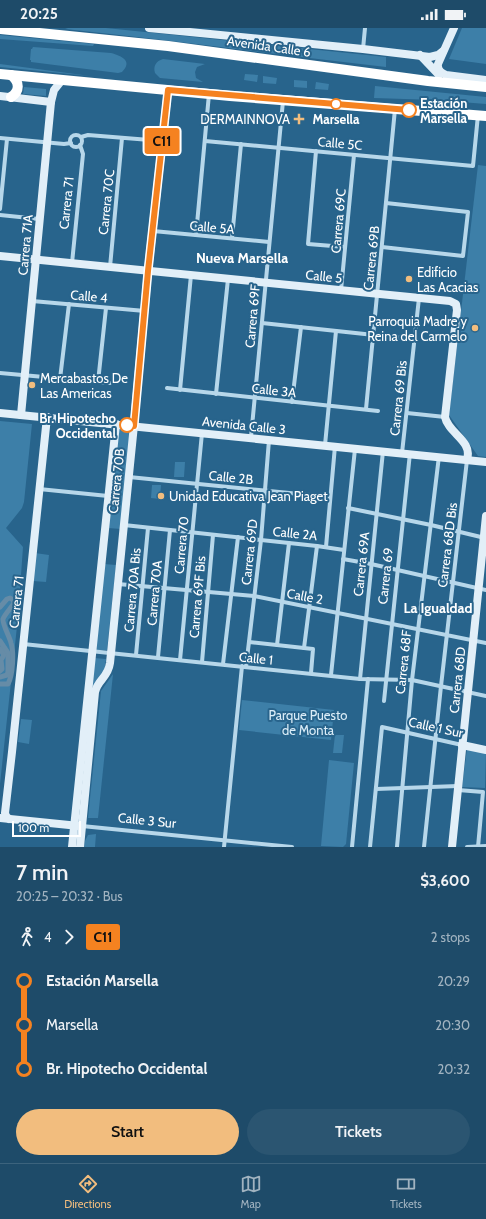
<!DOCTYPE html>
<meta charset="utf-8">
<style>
:root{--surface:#1e4b69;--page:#2b5571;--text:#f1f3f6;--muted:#a1b3c0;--line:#3c637d;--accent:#f2bd7e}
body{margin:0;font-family:Cabin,sans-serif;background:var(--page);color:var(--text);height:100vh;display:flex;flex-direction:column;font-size:15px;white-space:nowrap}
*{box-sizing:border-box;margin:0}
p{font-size:13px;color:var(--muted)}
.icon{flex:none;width:22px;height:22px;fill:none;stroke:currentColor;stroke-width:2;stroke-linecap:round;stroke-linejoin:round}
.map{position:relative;height:819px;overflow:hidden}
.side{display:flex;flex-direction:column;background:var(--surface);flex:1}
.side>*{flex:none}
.badge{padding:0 8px;border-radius:3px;font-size:14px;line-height:26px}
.scale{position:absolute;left:12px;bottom:10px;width:69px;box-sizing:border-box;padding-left:4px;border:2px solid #fff;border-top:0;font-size:11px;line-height:14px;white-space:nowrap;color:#fff;-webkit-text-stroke:3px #28648c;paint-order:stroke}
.map>.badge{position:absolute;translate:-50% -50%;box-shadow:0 0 0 2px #fff}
.legs{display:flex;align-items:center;gap:6px;height:44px;padding:0 16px;font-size:13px}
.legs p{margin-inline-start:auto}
.headline{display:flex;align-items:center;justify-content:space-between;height:68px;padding:0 16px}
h1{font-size:22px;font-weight:600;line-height:30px}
.action{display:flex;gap:8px;margin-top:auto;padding:8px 16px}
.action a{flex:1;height:46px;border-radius:24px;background:var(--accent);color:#111;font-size:16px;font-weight:600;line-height:46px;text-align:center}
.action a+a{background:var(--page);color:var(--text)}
ul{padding:0 16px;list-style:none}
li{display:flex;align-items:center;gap:14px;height:44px;font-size:15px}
li i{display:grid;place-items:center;width:6px;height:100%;margin:0 5px;background:currentColor}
li i::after{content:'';width:10px;height:10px;margin:-5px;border:3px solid;border-radius:50%;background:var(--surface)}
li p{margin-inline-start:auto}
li:first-child i{background:linear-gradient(#0000 50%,currentColor 0)}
li:last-child i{background:linear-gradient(currentColor 50%,#0000 0)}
.status{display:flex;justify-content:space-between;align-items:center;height:28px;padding:0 20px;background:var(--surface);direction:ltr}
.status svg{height:11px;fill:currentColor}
.tabs{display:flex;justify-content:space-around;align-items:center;height:56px;border-top:1px solid var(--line);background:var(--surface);font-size:11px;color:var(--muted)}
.tabs a{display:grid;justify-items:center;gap:2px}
.tabs .current{color:var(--accent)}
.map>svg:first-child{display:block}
.green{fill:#3d7fa8}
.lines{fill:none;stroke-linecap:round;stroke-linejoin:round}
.canal{stroke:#668ca7;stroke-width:5}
.street{stroke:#b7d7ea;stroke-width:4}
.secondary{stroke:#e2eff8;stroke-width:8}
.highway{stroke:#fff;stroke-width:10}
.line-1-casing{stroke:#fff;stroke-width:9}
.line-1{stroke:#f58220;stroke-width:6}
.stop-1-dot{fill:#fff;stroke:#f58220;stroke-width:2}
.poi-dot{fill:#f2bd7e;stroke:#28648c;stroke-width:1.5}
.labels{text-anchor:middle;stroke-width:4;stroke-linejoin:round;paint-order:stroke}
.street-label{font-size:13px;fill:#fff;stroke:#28648c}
.stop-label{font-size:13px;font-weight:bold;fill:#fff;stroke:#28648c;text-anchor:start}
.poi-label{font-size:13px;fill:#fff;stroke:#28648c;text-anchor:start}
.park-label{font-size:13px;fill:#dbedf8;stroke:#28648c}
.neighbourhood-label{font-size:14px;font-weight:bold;fill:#fff;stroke:#28648c}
</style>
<div class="status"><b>20:25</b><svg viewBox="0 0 49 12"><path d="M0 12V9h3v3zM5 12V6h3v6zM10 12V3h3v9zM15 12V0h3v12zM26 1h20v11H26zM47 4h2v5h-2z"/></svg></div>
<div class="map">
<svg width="486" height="819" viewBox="0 0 486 819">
<rect width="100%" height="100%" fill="#28648c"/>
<g class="green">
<path d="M68 0H106L386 29V39C279 27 172 12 65 1Z"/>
<path d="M462 0H486V36L449 31Z"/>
<path d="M0 7 94 16 93 18 0 11Z"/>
<path d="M33 19 111 25C122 28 133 33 122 44L118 45 31 34V32H30L31 21H32Z"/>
<path d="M163 31 205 36 197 39 195 44 196 50 203 54 160 50 155 45C153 38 156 33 163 31Z"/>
<path d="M0 36 90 48 0 39Z"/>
<path d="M245 46 258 47 257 54 244 52Z"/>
<path d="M263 48 277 50 276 56 263 55Z"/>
<path d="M294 52 307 53V60L294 59Z"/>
<path d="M316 54 329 56 328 62 315 61Z"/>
<path d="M375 58 486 69V76L436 72 374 70Z"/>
<path d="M24 59 46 61V68L23 66Z"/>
<path d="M478 137 486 138V429L478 428 449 387Z"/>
<path d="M0 393 32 396 24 474 22 480 6 500 23 519 18 589 0 756Z"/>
<path d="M118 399 131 400 121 501 108 500Z"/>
<path d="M175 434H185L184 449H174Z"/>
<path d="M152 457H161L160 471 151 470Z"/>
<path d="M35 525 49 527 46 554 33 553Z"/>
<path d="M104 536 116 537 107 622H96Z"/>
<path d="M94 630 106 631 104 647 90 665Z"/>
<path d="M113 646 98 790H88L101 663Z"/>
<path d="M242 672 334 682 331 712 239 702Z"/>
<path d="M21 691 32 692 29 716 18 714Z"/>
<path d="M335 707H344L342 725H333Z"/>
<path d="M467 721 486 725 485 760 462 759Z"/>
<path d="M329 732 354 735 346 816 343 819 321 818Z"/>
<path d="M96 806 95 819H84L85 813 88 807Z"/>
</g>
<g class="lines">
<g class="canal">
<path d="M0 579 7 571 10 570 13 572 14 575C11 580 5 586 3 591 2 595 10 610 11 615 14 624 13 647 8 656H0"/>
<path d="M0 613 8 625V644L7 647 0 649"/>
<path d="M0 621 4 627 1 632 2 641 0 643"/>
</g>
<g class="street">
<path d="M363 21 365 0"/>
<circle cx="76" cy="113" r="6"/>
<path d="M81 109 88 107 162 113"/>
<path d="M0 110 64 116 71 115"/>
<path d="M205 113 473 138 478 87"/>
<path d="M316 123 308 216 345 219"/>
<path d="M0 181 7 111"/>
<path d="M0 187 39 191"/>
<path d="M153 203 269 214"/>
<path d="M196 207 209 66"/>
<path d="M232 210 241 116"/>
<path d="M382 219 463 228 468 184 386 175"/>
<path d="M72 235 83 126 80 117"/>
<path d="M110 239 122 110"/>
<path d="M341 262 354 127"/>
<path d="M32 273 145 283"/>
<path d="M262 295 374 307"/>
<path d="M380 308 415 311"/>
<path d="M0 345 110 355"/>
<path d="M60 351 69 276"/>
<path d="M98 354 106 280"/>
<path d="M167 360 378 383"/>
<path d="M180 362 191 247"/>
<path d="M216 366 228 251"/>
<path d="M292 374 301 299"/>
<path d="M366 381 395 81"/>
<path d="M407 385 445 389"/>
<path d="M251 409 283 73"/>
<path d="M325 417 336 303"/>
<path d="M402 425 419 270"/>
<path d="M129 449 330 469"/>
<path d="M39 461 108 468"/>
<path d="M348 480 431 497 485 510"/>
<path d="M124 497 317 518 344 522"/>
<path d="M326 519 335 418"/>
<path d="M343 531 371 536 486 562"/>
<path d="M118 556 254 568 486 615"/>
<path d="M249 614 313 621 311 645"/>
<path d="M23 616 360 651 412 652 486 668"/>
<path d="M277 617 289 515"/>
<path d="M304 620 317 518"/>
<path d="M136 627 148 500"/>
<path d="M158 629 170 502"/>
<path d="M180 632 202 405"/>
<path d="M202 634 213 507"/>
<path d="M223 636 238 509"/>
<path d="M246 639 261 512 269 412"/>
<path d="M331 647 355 421"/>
<path d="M360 651 383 423"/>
<path d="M384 673 410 425"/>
<path d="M376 761 458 758"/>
<path d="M458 762 483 764 478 819"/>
<path d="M82 798 292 819"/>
<path d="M224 819 242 638"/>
<path d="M352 819 368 651"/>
<path d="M370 819 382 699 462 717"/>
<path d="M397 819 412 652 439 428"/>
<path d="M424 819 441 658 467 432"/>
<path d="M467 819 486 818"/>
</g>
<g class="secondary">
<path d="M149 0 363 21 430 29 438 27 443 23"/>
<path d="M454 0 438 36C437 42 441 45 446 47L486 52"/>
<path d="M420 27 439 47"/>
<path d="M0 68 51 74"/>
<path d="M0 228 450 273 456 276 457 282 445 389C448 405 473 413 467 431"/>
<path d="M0 385 486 434"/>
<path d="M21 387 51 74 54 62 62 52"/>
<path d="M462 717 486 722"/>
<path d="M0 790 79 798"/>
<path d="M9 791 6 788 5 785 12 724 47 389"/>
<path d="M72 819 116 396"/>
<path d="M80 819 95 664C98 651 108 650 110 635L134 397 148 243 168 62"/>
<path d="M452 819 486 488"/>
</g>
<g class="highway">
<path d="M0 1 168 18 428 53 486 59"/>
<path d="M0 46 230 68 486 88"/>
<path d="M11 47C20 54 20 63 11 69"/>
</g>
</g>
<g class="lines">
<g class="line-1-casing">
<path id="line-1" d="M127 397 134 398 148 243 168 62 409 82"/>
</g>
<use href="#line-1" class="line-1"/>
</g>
<g class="stop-1-dot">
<circle cx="336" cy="76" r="5"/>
<circle cx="409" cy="82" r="7"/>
<circle cx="127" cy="397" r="7"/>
</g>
<g class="poi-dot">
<path d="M297 85h4v4h4v4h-4v4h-4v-4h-4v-4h4z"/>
<circle cx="409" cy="251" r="4"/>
<circle cx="475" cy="300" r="4"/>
<circle cx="32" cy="357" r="4"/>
<circle cx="161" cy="468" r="4"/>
</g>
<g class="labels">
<g class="street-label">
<text transform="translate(269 18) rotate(8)" y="5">Avenida Calle 6</text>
<text transform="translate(340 115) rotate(5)" y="5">Calle 5C</text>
<text transform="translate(106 174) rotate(-84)" y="5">Carrera 70C</text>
<text transform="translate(66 175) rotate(-84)" y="5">Carrera 71</text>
<text transform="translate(338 193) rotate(-85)" y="5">Carrera 69C</text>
<text transform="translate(212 199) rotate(5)" y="5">Calle 5A</text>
<text transform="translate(25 217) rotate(-85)" y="5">Carrera 71A</text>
<text transform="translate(371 230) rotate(-84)" y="5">Carrera 69B</text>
<text transform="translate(324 248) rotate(6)" y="5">Calle 5</text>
<text transform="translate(89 268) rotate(5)" y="5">Calle 4</text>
<text transform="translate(252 288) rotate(-85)" y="5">Carrera 69F</text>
<text transform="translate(274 362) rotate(6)" y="5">Calle 3A</text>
<text transform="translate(398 370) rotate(-84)" y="5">Carrera 69 Bis</text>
<text transform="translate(244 397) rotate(6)" y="5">Avenida Calle 3</text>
<text transform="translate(231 449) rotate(6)" y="5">Calle 2B</text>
<text transform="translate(116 453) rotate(-84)" y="5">Carrera 70B</text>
<text transform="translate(295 505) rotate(6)" y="5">Calle 2A</text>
<text transform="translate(181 517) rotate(-85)" y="5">Carrera 70</text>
<text transform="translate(447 517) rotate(-83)" y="5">Carrera 68D Bis</text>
<text transform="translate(249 524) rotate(-84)" y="5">Carrera 69D</text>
<text transform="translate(361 536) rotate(-84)" y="5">Carrera 69A</text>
<text transform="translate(385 548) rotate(-84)" y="5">Carrera 69</text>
<text transform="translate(132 562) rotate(-85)" y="5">Carrera 70A Bis</text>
<text transform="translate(154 565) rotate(-85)" y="5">Carrera 70A</text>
<text transform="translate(305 568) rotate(11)" y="5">Calle 2</text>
<text transform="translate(197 569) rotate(-85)" y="5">Carrera 69F Bis</text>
<text transform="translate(16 574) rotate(-84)" y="5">Carrera 71</text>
<text transform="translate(256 630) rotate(6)" y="5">Calle 1</text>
<text transform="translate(403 634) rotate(-84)" y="5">Carrera 68F</text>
<text transform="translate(457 652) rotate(-84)" y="5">Carrera 68D</text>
<text transform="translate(436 699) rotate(12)" y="5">Calle 1 Sur</text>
<text transform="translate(147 792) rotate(6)" y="5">Calle 3 Sur</text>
</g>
<g class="stop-label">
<text x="420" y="80">Estación<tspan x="420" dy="15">Marsella</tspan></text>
<text x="336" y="96" text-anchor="middle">Marsella</text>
<text x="116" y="395" text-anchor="end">Br. Hipotecho<tspan x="116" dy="15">Occidental</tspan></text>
</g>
<g class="poi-label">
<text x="290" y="96" text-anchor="end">DERMAINNOVA</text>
<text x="417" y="249">Edificio<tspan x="417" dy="15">Las Acacias</tspan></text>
<text x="467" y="298" text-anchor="end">Parroquia Madre y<tspan x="467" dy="15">Reina del Carmelo</tspan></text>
<text x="40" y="355">Mercabastos De<tspan x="40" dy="15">Las Americas</tspan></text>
<text x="169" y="473">Unidad Educativa Jean Piaget</text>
</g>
<g class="park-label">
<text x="308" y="692">Parque Puesto<tspan x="308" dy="15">de Monta</tspan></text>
</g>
<g class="neighbourhood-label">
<text x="242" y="235">Nueva Marsella</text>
<text x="438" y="585">La Igualdad</text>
</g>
</g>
</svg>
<div class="scale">100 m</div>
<b class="badge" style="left:162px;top:113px;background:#f58220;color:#111">C11</b>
</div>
<section class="side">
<div class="headline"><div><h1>7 min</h1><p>20:25 – 20:32 · Bus</p></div><b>$3,600</b></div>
<div class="legs"><svg class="icon" aria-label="walk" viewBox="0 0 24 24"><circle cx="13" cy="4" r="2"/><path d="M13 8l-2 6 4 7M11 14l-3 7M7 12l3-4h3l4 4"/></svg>4<svg class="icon" aria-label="forward" viewBox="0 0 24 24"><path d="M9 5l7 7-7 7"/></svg><b class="badge" style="background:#f58220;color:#111">C11</b><p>2 stops</p></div>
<ul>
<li><i style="color:#f58220"></i><b>Estación Marsella</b><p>20:29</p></li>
<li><i style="color:#f58220"></i><span>Marsella</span><p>20:30</p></li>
<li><i style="color:#f58220"></i><b>Br. Hipotecho Occidental</b><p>20:32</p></li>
</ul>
<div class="action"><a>Start</a><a>Tickets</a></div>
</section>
<nav class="tabs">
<a class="current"><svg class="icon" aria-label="directions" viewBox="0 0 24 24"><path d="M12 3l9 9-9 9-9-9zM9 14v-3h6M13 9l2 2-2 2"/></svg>Directions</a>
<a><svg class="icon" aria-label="map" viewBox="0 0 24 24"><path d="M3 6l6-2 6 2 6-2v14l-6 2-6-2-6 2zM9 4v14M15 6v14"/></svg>Map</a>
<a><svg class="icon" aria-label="tickets" viewBox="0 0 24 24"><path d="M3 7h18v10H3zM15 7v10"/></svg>Tickets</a>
</nav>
